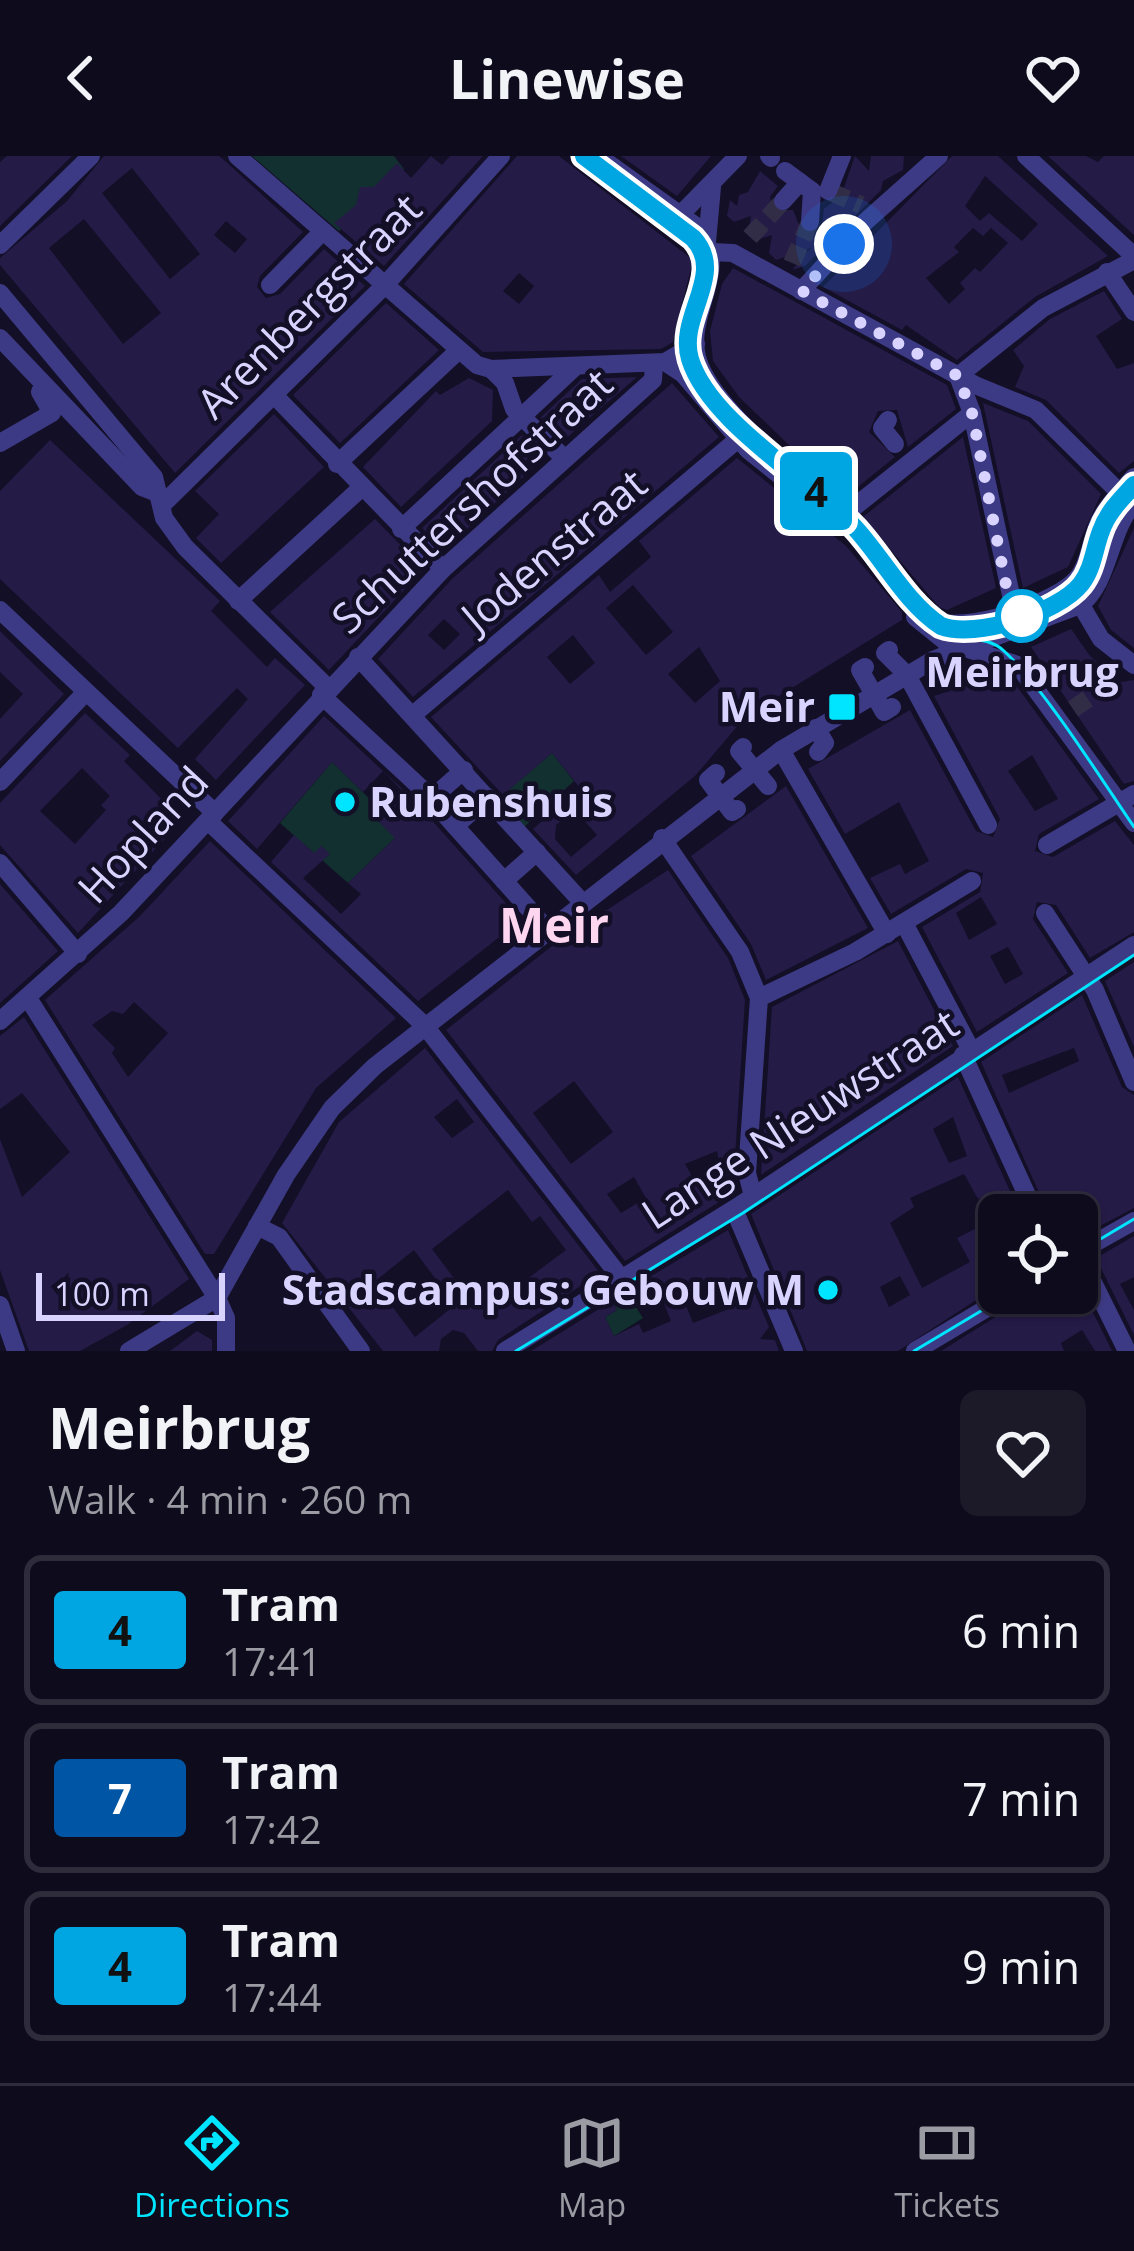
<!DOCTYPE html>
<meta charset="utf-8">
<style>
:root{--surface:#0e0b1c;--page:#1c1929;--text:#f1f3f6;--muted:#9b9ba3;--line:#2e2b3b;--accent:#00e5ff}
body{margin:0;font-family:"Open Sans",sans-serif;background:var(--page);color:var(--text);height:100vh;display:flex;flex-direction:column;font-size:45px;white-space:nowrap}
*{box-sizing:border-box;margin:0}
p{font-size:39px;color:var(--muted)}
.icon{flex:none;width:66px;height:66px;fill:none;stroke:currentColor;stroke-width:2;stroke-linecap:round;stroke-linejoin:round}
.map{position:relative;height:1195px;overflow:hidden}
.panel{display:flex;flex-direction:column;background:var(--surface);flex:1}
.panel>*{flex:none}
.badge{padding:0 24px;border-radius:9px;font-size:42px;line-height:78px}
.controls{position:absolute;left:978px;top:1038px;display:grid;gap:24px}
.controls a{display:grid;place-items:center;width:120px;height:120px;border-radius:18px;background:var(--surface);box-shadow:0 3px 9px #0004,0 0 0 3px var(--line);font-size:60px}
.scale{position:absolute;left:36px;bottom:30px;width:189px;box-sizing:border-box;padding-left:12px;border:6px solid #d9d4ff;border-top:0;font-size:33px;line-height:42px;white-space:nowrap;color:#d9d4ff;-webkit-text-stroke:9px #130f26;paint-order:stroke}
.you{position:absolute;width:60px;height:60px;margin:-30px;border:9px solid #fff;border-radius:50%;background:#1a73e8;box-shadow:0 0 0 18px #1a73e833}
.map>.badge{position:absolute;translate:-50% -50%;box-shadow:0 0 0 6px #fff}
.round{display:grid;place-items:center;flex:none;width:126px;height:126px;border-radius:18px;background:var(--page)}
.summary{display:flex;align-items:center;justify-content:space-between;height:204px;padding:0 48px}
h1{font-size:57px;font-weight:700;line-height:90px}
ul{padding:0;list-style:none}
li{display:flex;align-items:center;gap:36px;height:150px;margin:0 24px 18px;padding:0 24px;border:6px solid var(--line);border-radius:18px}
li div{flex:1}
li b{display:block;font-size:45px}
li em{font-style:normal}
li .badge{min-width:132px;font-weight:700;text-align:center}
header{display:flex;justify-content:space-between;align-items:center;height:156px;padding:0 48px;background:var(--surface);font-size:54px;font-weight:700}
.dock{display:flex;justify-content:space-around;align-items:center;height:168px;border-top:3px solid var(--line);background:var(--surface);font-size:33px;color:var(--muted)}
.dock a{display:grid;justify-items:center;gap:6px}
.dock .active{color:var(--accent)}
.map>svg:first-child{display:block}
.green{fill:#12302f}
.building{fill:#241b47;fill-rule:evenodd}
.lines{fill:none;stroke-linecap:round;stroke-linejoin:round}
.minor-tunnel{stroke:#312d47;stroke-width:18;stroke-dasharray:18 9;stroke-linecap:butt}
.minor{stroke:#3d3a85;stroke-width:18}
.tram{stroke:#00e5ff;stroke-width:3}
.line-casing{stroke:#fff;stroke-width:27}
.line{stroke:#00a6e2;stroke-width:18}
.walk{stroke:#d9d4ff;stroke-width:12;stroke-dasharray:0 21.6}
.stop-dot{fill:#fff;stroke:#00a6e2;stroke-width:6}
.poi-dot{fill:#00e5ff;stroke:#130f26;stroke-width:4.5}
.labels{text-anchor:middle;stroke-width:9;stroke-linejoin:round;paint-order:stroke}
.street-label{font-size:42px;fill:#d9d4ff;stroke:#130f26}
.stop-label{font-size:42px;font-weight:bold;fill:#d9d4ff;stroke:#130f26}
.poi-label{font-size:42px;font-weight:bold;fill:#d9d4ff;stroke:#130f26;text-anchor:end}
.quarter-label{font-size:48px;font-weight:bold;fill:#ffd6f0;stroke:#130f26}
</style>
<header><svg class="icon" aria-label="back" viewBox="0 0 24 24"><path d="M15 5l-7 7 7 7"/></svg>Linewise<svg class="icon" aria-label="heart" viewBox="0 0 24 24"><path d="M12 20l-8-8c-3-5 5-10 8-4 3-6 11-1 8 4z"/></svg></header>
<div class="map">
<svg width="1134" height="1195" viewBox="0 0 1134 1195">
<rect width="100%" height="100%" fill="#130f26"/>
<g class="green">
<path d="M252 0H394L404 13 339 75Z"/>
<path d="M552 597 574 625 524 671 499 642Z"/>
<path d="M332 606 383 656 377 664 397 680 348 727 280 667Z"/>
<path d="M618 1137H627L643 1162 614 1180 605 1161 617 1154 610 1141Z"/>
</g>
<g class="building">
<path d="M7 0H72L0 70V6Z"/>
<path d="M104 0H219L224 4 303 76 260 120 257 131 266 142 280 138 324 93 365 130 175 317 0 109V102L67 45ZM132 12 200 98 170 123 102 37ZM84 63 161 157 123 188 49 92ZM226 65 247 83 235 97 214 79Z"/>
<path d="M431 0 442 9 450 0H483L384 110 334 67 356 49 360 31H374L397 7 411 22Z"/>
<path d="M517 0H559L693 104 673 186 661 193 483 196 404 128ZM519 117 534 130 519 148 503 135Z"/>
<path d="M621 0H711L677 40Z"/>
<path d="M855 0 869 15 871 0H904L903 14 883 25 881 34 805 110 792 114 811 92 776 104 769 97 772 79 754 85 748 79 751 60 734 66 727 60 730 44 737 50 739 39 748 36 760 15 778 30 770 41 773 54H793L802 76 815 78 822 72 824 53 841 40Z"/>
<path d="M952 0H998L1108 100 1035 141 957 204 906 169 902 174 823 131ZM985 20 1038 68 1022 85 989 57 980 65 965 50ZM973 72 983 80 991 72 1008 87 980 116 975 112 960 127 965 133 949 148 926 122 959 96 954 91Z"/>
<path d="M1048 0H1086L1098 6 1104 0H1134V79Z"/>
<path d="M733 112 947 229 956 253 908 291 897 254 878 255 869 276 895 301 844 342 739 241 713 205 710 175 722 128Z"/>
<path d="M1104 135 1122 163 1096 180 1117 213 1134 207V305L1119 317 1046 244 1015 231 1024 210 1013 194 1050 163Z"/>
<path d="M386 147 439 194 340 287 293 239Z"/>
<path d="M637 221 564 284 541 261 582 223Z"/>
<path d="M469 222 493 234 492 265 401 351 363 311 436 235 440 239Z"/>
<path d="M672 227 719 281 413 541 378 503 452 423ZM444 463 460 478 444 494 428 479Z"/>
<path d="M983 247 1028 265 1101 338 1068 411 1023 432Z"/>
<path d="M274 258 324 311 221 407 196 382 219 358 195 335Z"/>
<path d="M522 279 544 302 444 394 422 372Z"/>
<path d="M963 281 996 432 947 454 939 451 863 361Z"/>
<path d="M50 284 220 445 211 455 267 511 275 502 305 529 216 624 195 603 248 543 237 532 178 592 0 423V335Z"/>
<path d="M737 302 846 390 902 456V464L745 561 696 619 576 719 533 673 580 632 552 597 503 639 431 561 599 419 610 436 651 401 639 385ZM633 429 673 476 646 499 606 452ZM573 479 595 507 570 528 547 501ZM699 491 720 525 695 547 668 518ZM567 660 582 662 597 679 571 701 555 683 556 669Z"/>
<path d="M375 363 424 413 329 514 270 456Z"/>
<path d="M1134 372V492L1111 474 1098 450Z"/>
<path d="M1071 473 1090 500 1121 526 1134 524V625L1124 628 1031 491Z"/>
<path d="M0 475 64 538 0 605V563L23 538 0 516Z"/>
<path d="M1001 518 1010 521 1099 643 1039 678 1035 695 1053 701 1115 665 1134 689V776L1090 802 1056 749 1037 746 1033 763 1068 817 977 876 922 771 980 736 983 717 966 713 891 758 870 722 900 708 905 718 929 705 899 646 845 678 808 613 910 554 976 675 993 681 1000 663 934 540ZM1032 599 1058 643 1035 655 1008 615ZM981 741 997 768 969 784 956 757ZM1008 791 1023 818 1005 828 990 800Z"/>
<path d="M85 557 130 599 124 605 182 664 78 777 0 689V647ZM82 612 110 640 101 649 106 654 75 688 40 655Z"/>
<path d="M324 560 411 641 521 764 418 845 271 706 294 679 314 697 321 690 330 698 303 722 341 758 361 738 348 727 395 682 376 663 405 638 383 615 363 636 332 606 257 693 228 665Z"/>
<path d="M786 630 868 772 766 824 751 788 691 700Z"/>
<path d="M210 685 396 862 316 932 214 1098H205L45 844 140 760ZM134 846 168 877 128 921 112 897 115 892 92 869 112 855 123 858Z"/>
<path d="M668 714 728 802 745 844 734 1016 738 1034 625 1105 446 874 552 790ZM574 925 613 976 571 1008 533 957ZM717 995 722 1025 702 1037 685 1008ZM634 1021 646 1042 621 1057 607 1038Z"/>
<path d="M0 728 58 795 0 847Z"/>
<path d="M898 785 953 890 761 1019 772 851Z"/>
<path d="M1134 806V891L1105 825Z"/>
<path d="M1082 839 1122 931 1134 939V1052L1077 1082V1059H1049L981 906ZM1074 892 1079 905 1009 937 1002 919Z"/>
<path d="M24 861 189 1123 127 1169 80 1195H29L0 1114V983L22 1041 70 996 22 937 0 953V880Z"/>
<path d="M425 892 600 1117 498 1184 492 1195H478L464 1177 453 1174 441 1183 439 1195H383L282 1067 339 966ZM457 943 474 966 452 982 434 961ZM508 1034 532 1066 540 1060 566 1094 523 1126 529 1133 509 1148 504 1141 488 1153 470 1128 462 1133 432 1093ZM414 1094 455 1149 415 1181 374 1126Z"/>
<path d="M958 921 1021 1059H996L986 1040 978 1043 964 1018 910 1042 914 1051 890 1067 922 1132 970 1106 957 1082 999 1061V1129L898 1195H807L751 1058ZM953 961 967 1000 949 1007 933 973ZM900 1120 910 1139 889 1151 880 1131Z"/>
<path d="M728 1074 769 1171 760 1183 775 1184 779 1195H531L612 1145 617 1154 605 1161 614 1180 639 1168 643 1177 671 1165 661 1140 654 1144 643 1125ZM731 1130 739 1149 693 1167 685 1147Z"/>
<path d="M1134 1080V1121L1120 1128 1134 1154V1179L1096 1102Z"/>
<path d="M1077 1124 1112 1195H1095L1082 1174 1061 1187 1064 1195H941L1034 1137H1077Z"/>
<path d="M197 1175 212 1184V1195H170Z"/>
</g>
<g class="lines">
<g class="minor-tunnel">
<path d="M831 36 861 49"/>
<path d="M750 81 783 45"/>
<path d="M792 107 810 66"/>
<path d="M1073 553 1117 523"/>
</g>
<g class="minor">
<path d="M237 0 477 209 491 213 665 206 696 188"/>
<path d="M598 0 696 70C736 115 679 160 700 210 722 262 800 318 841 357 874 390 901 428 931 463 961 480 1059 447 1079 420 1090 405 1091 384 1099 366 1107 349 1121 336 1134 321"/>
<path d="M769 0 771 2"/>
<path d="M1026 0 1134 100"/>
<path d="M785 15 812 35"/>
<path d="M828 35 842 0"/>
<path d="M783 45 800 26"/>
<path d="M680 59 738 0"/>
<path d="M810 66 812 35"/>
<path d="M707 86 712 31"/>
<path d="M0 89 91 0"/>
<path d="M712 96 733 97 975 229 1036 254 1120 337"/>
<path d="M1107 116 1134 156"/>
<path d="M270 129 323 75"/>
<path d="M801 135 865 66 939 0"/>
<path d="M0 137 154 321 164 362 185 391 328 532"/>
<path d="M0 182 142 331 155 336"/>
<path d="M665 206 683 218 748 294 818 350"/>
<path d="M491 213 505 227 514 253 562 300"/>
<path d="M958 220 972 257 1014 453"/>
<path d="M958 220 1043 152 1134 104"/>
<path d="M274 239 443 413"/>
<path d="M888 264 882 272 895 288"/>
<path d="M0 287 52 257 40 236"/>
<path d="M337 308 458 195"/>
<path d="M164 347 385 129 501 0"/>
<path d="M843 360 972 257"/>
<path d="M401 373 575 211"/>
<path d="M1075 439 1101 483 1134 509"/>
<path d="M238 445 360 333"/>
<path d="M0 454 215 657"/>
<path d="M915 461 946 486 1018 509 1134 667"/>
<path d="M889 494 885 497 907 519 988 669"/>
<path d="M945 498 955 521 949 523"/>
<path d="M358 501 581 745"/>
<path d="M865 511 860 514 884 556 892 551"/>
<path d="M321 539 421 632 547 773"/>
<path d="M414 558 744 278"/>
<path d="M816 572 825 587 818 596"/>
<path d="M743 591 739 595 768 630"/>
<path d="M781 594 887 778"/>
<path d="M716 617 708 624 732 656 737 653"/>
<path d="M0 626 86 536"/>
<path d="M431 643 464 614"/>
<path d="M208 665 425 870 621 1122"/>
<path d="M455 670 488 641"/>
<path d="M662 682 740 796 759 842 747 1017 753 1040"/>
<path d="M1047 689 1134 638"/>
<path d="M0 707 78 798"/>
<path d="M504 725 537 696"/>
<path d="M1045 757 1095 834 1134 926"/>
<path d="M904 767 971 894"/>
<path d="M28 842 217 1142 226 1162V1195"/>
<path d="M759 842 855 796 972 725"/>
<path d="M0 865 121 757 443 413 653 224 654 207"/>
<path d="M963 899 1036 1059"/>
<path d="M734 1053 794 1195"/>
<path d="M257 1070 279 1081 361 1195"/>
<path d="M1078 1096 1127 1195"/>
<path d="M1077 1097 1134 1065"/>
<path d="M0 1149 16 1195"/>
<path d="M129 1195 217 1142 286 1019 332 952 375 910 781 594 933 504 1080 449C1110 426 1108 376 1134 347"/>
<path d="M505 1195 734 1053 1134 789"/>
<path d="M915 1195 1012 1137"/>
</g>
<g class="tram">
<path d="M576 0 696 94C713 136 666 171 690 216 725 283 795 318 845 370 875 401 899 449 935 473 956 487 985 477 1004 495 1045 533 1101 623 1134 671"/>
<path d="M972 482C1004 480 1072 456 1089 427 1108 394 1104 368 1134 336"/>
<path d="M1077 1097 1134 1063"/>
<path d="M516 1195 743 1057 1134 799"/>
<path d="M914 1195 1011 1137"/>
</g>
</g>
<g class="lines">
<g class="line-casing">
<path id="line" d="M584 0 693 82C727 118 677 160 690 203 709 266 811 324 856 373 884 404 906 447 941 470 975 483 1058 457 1081 428 1093 413 1094 393 1101 375 1107 357 1121 343 1134 329"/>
</g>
<use href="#line" class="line"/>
<path class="walk" d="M844 88 802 135 958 220 972 257 1007 434 1022 460"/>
</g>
<circle class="stop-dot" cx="1022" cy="460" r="24"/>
<g class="poi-dot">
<rect x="827" y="536" width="30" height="30" rx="6"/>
<circle cx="345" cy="646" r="12"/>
<circle cx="828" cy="1134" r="12"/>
</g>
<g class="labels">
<g class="street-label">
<text transform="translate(309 150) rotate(-45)" y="15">Arenbergstraat</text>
<text transform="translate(472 345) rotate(-43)" y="15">Schuttershofstraat</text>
<text transform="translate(554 394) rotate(-40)" y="15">Jodenstraat</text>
<text transform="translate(143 679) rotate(-47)" y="15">Hopland</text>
<text transform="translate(800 963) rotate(-33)" y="15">Lange Nieuwstraat</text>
</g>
<g class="stop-label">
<text x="1022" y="531">Meirbrug</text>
</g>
<g class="poi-label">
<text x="815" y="566">Meir</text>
<text x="369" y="661" text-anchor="start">Rubenshuis</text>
<text x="804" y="1149">Stadscampus: Gebouw M</text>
</g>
<g class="quarter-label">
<text x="554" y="787">Meir</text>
</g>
</g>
</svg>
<div class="controls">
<a><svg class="icon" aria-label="locate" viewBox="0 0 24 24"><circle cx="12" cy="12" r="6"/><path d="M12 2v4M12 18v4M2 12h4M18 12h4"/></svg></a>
</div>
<div class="scale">100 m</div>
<div class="you" style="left:844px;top:88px"></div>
<b class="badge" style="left:816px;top:335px;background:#00a6e2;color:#111">4</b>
</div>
<section class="panel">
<div class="summary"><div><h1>Meirbrug</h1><p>Walk · 4 min · 260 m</p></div><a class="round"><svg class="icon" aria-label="heart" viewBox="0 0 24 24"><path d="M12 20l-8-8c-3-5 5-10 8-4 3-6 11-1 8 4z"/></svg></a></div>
<ul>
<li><span class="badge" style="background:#00a6e2;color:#111">4</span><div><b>Tram</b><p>17:41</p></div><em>6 min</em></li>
<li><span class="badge" style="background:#0056a4;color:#fff">7</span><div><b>Tram</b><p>17:42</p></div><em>7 min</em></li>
<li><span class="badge" style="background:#00a6e2;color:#111">4</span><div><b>Tram</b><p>17:44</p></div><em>9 min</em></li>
</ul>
</section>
<nav class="dock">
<a class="active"><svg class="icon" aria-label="directions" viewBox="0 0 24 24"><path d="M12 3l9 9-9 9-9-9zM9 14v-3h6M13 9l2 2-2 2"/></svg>Directions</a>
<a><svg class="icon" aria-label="map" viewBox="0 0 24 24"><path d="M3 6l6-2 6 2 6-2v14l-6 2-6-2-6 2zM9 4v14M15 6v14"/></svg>Map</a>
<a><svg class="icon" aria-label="tickets" viewBox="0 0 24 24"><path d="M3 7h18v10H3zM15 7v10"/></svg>Tickets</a>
</nav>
